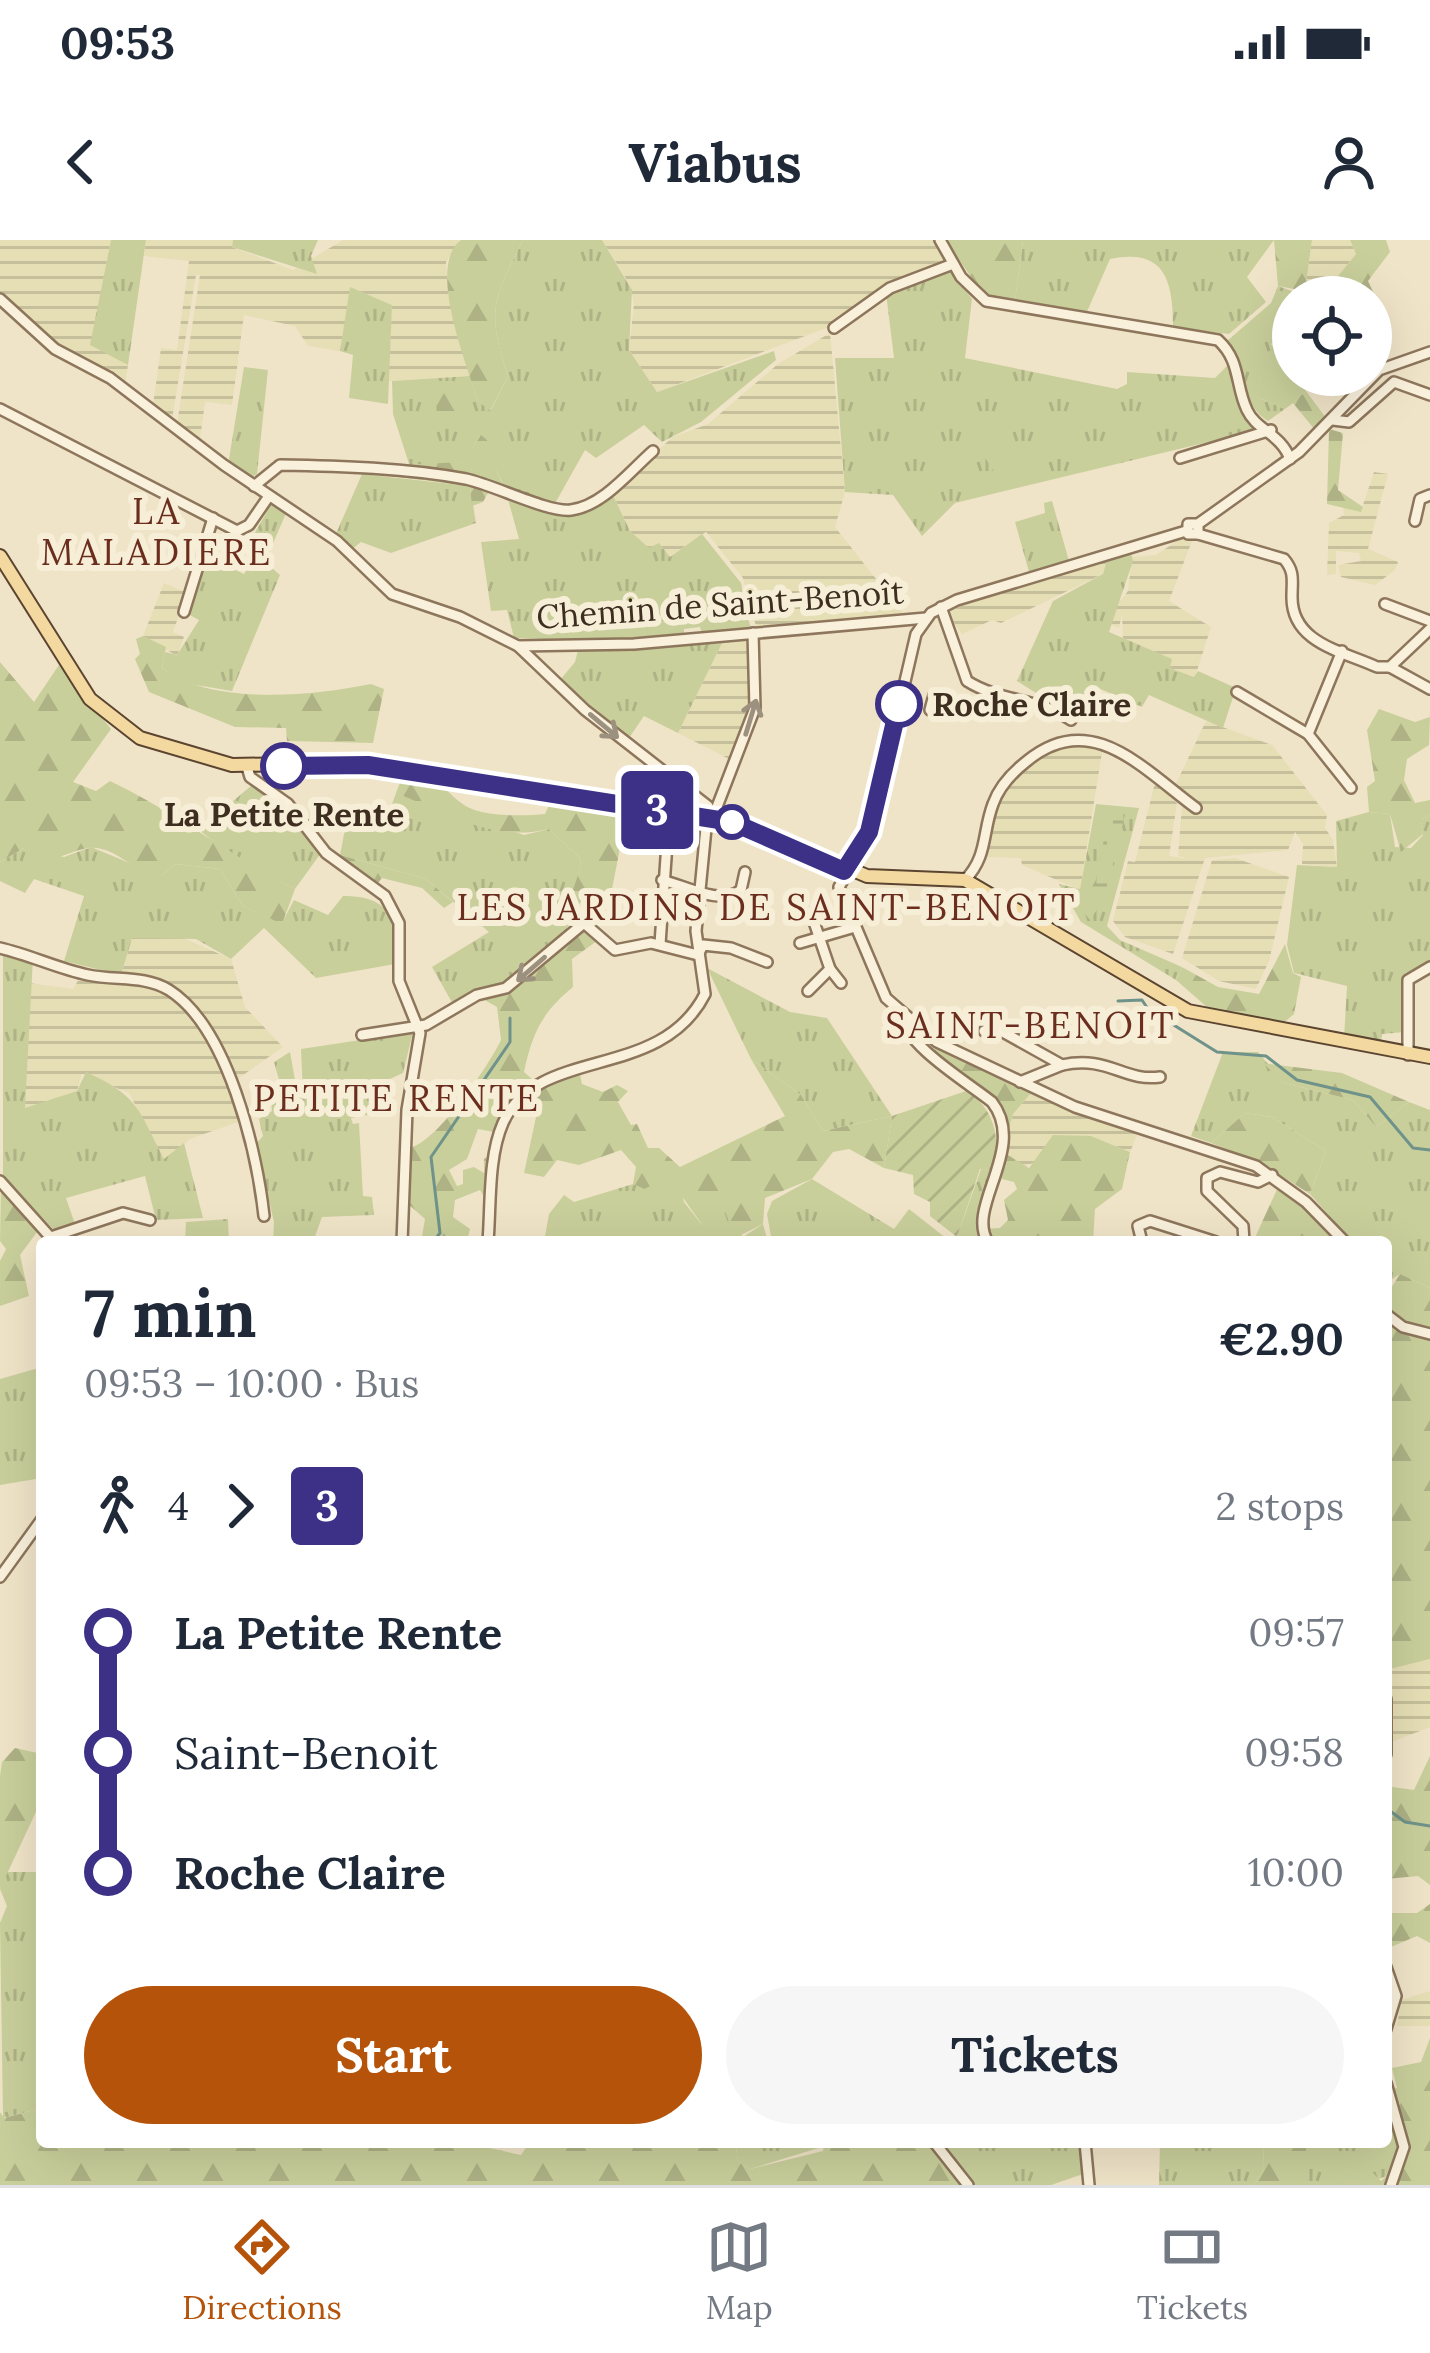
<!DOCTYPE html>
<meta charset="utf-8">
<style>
:root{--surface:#fff;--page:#f6f6f7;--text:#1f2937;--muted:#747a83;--line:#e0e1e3;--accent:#b45309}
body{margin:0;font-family:Lora,serif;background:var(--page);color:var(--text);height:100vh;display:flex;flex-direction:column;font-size:45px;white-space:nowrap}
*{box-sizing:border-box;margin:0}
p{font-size:39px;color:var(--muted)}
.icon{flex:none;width:66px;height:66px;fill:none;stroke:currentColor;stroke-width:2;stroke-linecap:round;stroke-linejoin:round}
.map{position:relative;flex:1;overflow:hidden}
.sheet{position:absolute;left:36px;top:996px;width:1356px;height:912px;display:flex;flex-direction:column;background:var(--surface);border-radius:12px;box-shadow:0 12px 48px #0002}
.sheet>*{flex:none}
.badge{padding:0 24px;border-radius:9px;font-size:42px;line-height:78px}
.buttons{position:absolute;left:1272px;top:36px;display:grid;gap:24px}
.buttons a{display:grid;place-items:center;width:120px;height:120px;border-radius:50%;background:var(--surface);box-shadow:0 12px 48px #0002;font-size:60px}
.map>.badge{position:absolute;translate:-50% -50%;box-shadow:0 0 0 6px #fff}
.legs{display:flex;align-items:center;gap:18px;height:132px;padding:0 48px;font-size:39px}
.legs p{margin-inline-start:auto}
.summary{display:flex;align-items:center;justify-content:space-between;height:204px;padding:0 48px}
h1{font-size:66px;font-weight:700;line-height:90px}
.button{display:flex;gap:24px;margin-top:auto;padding:24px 48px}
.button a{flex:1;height:138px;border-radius:72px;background:var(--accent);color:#fff;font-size:48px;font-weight:700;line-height:138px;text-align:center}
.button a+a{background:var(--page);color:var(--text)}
ul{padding:0 48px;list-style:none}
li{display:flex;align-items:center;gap:42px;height:120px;font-size:45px}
li i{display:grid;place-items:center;width:18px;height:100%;margin:0 15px;background:currentColor}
li i::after{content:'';width:30px;height:30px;margin:-15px;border:9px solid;border-radius:50%;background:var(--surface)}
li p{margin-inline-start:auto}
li:first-child i{background:linear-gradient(#0000 50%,currentColor 0)}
li:last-child i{background:linear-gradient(currentColor 50%,#0000 0)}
.status{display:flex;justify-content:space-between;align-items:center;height:84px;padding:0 60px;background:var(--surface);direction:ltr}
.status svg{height:33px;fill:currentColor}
header{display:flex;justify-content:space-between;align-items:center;height:156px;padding:0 48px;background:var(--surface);font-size:54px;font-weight:700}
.tabs{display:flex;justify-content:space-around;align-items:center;height:168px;border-top:3px solid var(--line);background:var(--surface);font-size:33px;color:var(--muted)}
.tabs a{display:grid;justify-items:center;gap:6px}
.tabs .on{color:var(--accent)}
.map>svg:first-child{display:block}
.farmland{fill:url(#farmland-rules)}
.grass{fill:url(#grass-tufts)}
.forest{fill:url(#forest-firs)}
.wetland{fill:url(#wetland-marsh)}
.garden{fill:url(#garden-furrows)}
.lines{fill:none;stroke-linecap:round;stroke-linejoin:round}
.stream{stroke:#6f938a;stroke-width:3}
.minor-casing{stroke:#8d765c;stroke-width:14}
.major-casing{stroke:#5b4430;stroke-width:16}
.minor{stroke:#faf1dc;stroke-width:9}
.major{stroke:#f3d9a0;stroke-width:12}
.oneway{stroke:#9c907e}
.line-1-casing{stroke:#fff;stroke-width:27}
.line-1{stroke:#3c3187;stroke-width:18}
.stop-1-dot{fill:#fff;stroke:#3c3187;stroke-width:6}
.labels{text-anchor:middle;stroke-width:12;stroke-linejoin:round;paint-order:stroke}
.street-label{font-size:33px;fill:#3d2e20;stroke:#f7eed8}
.stop-label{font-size:33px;font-weight:bold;fill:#3d2e20;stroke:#f7eed8;text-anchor:start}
.neighbourhood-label{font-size:36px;letter-spacing:3px;fill:#6b2e1e;stroke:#f7eed8}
</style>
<div class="status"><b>09:53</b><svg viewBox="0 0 49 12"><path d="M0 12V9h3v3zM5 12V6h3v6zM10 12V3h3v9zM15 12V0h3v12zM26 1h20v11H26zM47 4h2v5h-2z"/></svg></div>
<header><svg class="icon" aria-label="back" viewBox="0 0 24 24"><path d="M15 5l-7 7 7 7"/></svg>Viabus<svg class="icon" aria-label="person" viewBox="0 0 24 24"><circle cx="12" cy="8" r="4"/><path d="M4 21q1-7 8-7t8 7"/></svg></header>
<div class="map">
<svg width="1430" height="1945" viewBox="0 0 1430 1945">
<defs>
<pattern id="farmland-rules" width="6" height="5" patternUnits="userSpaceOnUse" patternTransform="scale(3)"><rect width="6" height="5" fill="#e6deb5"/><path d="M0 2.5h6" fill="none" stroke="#c6bf9b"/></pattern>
<pattern id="grass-tufts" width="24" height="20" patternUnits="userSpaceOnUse" patternTransform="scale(3)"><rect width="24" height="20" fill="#c9cf9b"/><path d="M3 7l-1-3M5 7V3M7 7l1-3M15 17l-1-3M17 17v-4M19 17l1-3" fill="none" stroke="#aeb285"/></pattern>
<pattern id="forest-firs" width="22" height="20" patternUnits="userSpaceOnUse" patternTransform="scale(3)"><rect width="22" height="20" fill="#c9cf9b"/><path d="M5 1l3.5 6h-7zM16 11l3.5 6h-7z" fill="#aeb285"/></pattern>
<pattern id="wetland-marsh" width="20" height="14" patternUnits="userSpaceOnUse" patternTransform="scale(3)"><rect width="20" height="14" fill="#c9cf9b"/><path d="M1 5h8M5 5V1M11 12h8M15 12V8" fill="none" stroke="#aeb285"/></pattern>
<pattern id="garden-furrows" width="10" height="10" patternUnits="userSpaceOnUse" patternTransform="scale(3)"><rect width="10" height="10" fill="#c9cf9b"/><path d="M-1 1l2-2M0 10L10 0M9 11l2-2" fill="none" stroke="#aeb285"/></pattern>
</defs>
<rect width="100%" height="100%" fill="#f0e4c8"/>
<g class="farmland">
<path d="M0 0H111L91 104 128 125 125 144 54 103 0 56Z"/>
<path d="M146 0H233L232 7 293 30 343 0H461L446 22 449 59 470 136 388 141 392 65 351 48 340 111 308 106 295 86 244 75 232 165 205 162 200 199 177 184 200 35H196L172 179 153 165 161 108 177 110 189 21 144 16Z"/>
<path d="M602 0H936L948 23 863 62 829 87 657 152 629 110 634 64 630 45Z"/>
<path d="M1312 0H1350L1356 14 1321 57H1308L1305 52Z"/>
<path d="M830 93 845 252 835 287 903 373 757 390 743 338 706 292 669 317 649 309 630 291 611 251 673 197 708 184 778 124Z"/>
<path d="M1374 232 1388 234 1368 309 1398 322 1395 330 1375 345 1341 337 1338 325 1361 321 1359 313 1336 311V334L1327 335 1329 283 1344 275 1343 266 1361 271Z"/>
<path d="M1180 299 1192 301 1169 361 1211 387 1195 437 1170 428 1171 419 1123 398 1122 374 1119 388 1110 384 1113 370 1128 351 1132 317 1156 315Z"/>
<path d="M1107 320 1103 334 1001 383 992 380 962 394 947 373 980 357Z"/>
<path d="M164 343 187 353 173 392 184 397 177 416 143 396Z"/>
<path d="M746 397 752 463 729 519 678 493 724 399Z"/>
<path d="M1206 481 1272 505 1327 575 1325 588 1333 600 1337 627 1302 624 1303 604 1295 592 1288 610 1205 618 1173 714 1125 697 1113 681 1128 621 1135 622 1155 543 1177 563 1169 616 1190 619 1178 616 1183 554 1174 548Z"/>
<path d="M1063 502 1103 506 1080 650 1022 625 1021 618 987 617 997 559 1041 512Z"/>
<path d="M1235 618 1289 637 1269 721 1256 749 1219 741 1182 718 1212 620Z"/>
<path d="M179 696 231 719 245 767 283 807 236 840 211 792 178 751 121 735 132 698Z"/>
<path d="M79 739 145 744 181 763 220 823 241 881 190 899 164 920 129 853 82 834 77 851 25 869 29 743 73 749Z"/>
<path d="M1031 853 1138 893 1130 912 1091 896 1022 928 1003 912 1013 874Z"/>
<path d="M1430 1419V1487L1392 1502 1386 1430Z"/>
<path d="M1430 1751V1786H1397L1401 1760Z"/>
</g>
<g class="grass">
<path d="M111 0H146L128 125 90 105Z"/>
<path d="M233 0H318L311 16 317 34 232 7Z"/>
<path d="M523 0H602L632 50 629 110 657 152 774 111 776 120 701 182 662 202 644 185 596 218 585 210 553 267 503 244 480 196 464 222 410 227 393 174 392 141 470 136 478 161 491 170 508 136C486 70 493 60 523 0Z"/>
<path d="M1023 0H1274L1247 37 1266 62 1229 94 1173 87C1173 39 1164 8 1110 19L1086 74 1015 61Z"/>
<path d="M949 28 972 59 965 118 1117 149 1127 144V132L1215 138 1231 122 1258 190 955 263 922 296 893 255 845 252 835 118H894L886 53Z"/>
<path d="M1278 46 1308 57H1293V91L1271 104 1306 151 1295 161 1257 157 1285 169 1268 181C1240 165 1246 126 1227 101L1271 63Z"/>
<path d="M350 47 392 65 388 164 349 158 353 115 340 111Z"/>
<path d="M244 127 268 130 257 234 248 239 228 225Z"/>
<path d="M362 234 470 246 476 283 391 313 361 302 351 310 335 296Z"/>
<path d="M611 251 630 291 649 308 659 303 670 317 702 294 741 343 751 390 702 394 700 387 684 389V395L619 402 514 398 507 370 491 371 481 302 519 299 506 252 557 273Z"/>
<path d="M273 261 287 271 265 322 280 335 232 451 184 443 162 428 165 412 177 415 199 380 188 374 206 316 244 334 255 317 245 310Z"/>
<path d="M1052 261 1069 321 1029 332 1015 282 1045 273 1044 263Z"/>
<path d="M1131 313 1133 321 1109 392 1172 419 1170 428 1194 437 1198 431 1236 448 1223 488 1149 455 1142 467 1091 445 1077 479 1017 441 1053 361 1103 334 1107 320Z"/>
<path d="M724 399 678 493 644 476 627 501 560 440 575 422 579 406Z"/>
<path d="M252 545 287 567 321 613 295 649 235 618 199 590Z"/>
<path d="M396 553 524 595 549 589 581 619C579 644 561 674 563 695L514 741 454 766 432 727 489 692 426 639 340 615 346 584 382 592Z"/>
<path d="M1096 564 1139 568 1107 686 1120 700 1182 727 1176 740 1081 682 1059 644 1080 649Z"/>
<path d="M1369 572 1390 574 1395 607 1411 608 1423 595 1420 580 1430 575V725L1405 733V792L1382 794 1380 806 1344 799 1347 746 1294 733 1287 705 1297 625 1337 627 1336 581Z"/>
<path d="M91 607 161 636 176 624 220 629 243 666 282 683 294 660 328 675 343 656C393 656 395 680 395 724L316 738 264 688 231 719 196 699 132 698 121 735 64 721 84 656 34 639 25 653 0 641V622L24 608 64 617Z"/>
<path d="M3 711 33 718 25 868 77 851 86 832C139 856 138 869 164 919L184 903 203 978 156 980 145 936 66 958 76 987 56 992 3 937Z"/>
<path d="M707 728 790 772 827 778 892 876 823 891 801 855 751 819Z"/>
<path d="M413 792 403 833 390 839 388 871 351 878 353 884 359 883 363 956 372 957 374 975 322 977 313 1002H273L274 982 256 904 263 896 259 879 272 871 271 860 281 847 274 822 290 812 297 851 303 855 301 809Z"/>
<path d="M1223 812H1258L1284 843 1353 860 1376 887 1409 862 1430 870V1048L1400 1034 1386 1043V1002H1352L1310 954 1326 911 1272 877 1245 873 1211 903 1191 896Z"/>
<path d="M981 929 995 930 978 985 983 1002H961L957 997Z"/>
<path d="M660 933 677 935 684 962 702 985 725 970 743 997 763 984 768 1002H544L549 974 564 955 574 962 633 944 644 949Z"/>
<path d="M812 939 894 989 909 969 951 1002H772L767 974 772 961Z"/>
<path d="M228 979 229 1002H185L186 982Z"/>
<path d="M42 1127V1238L0 1245V1139Z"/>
<path d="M6 1632H42V1868L3 1878 0 1683 7 1666 0 1649Z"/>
<path d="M1386 1862 1399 1905 1390 1935 1361 1945H1306V1902H1386Z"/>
<path d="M750 1902H824L825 1906 750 1929 738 1922 736 1907Z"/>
<path d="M955 1902H1081L1086 1933 1051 1945H973L942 1906Z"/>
<path d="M1160 1902H1263L1264 1929 1254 1945H1159Z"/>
</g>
<g class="forest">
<path d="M461 0H523C493 60 486 70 508 136L490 171 478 161C467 125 426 25 461 0Z"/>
<path d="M946 0H1023L1015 61 983 55Z"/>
<path d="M1274 0H1312L1305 51 1278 46Z"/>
<path d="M1350 0H1386L1390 12 1368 41 1375 56 1371 77 1366 46 1359 57H1321L1356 14Z"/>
<path d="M1257 141H1273L1295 161 1306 151 1326 178 1315 190 1293 163 1285 169 1257 157Z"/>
<path d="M447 142H467V162L457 182 437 178 436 160Z"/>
<path d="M1329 189 1343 193 1338 250 1363 267 1361 272 1327 264Z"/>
<path d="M481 195 505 215 496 229 506 252 489 251 483 262 472 266 470 246 374 234 381 226 463 222Z"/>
<path d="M1032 203 1016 236 997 237 981 211Z"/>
<path d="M143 396 166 407 162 428C213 466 311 456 371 444L384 449 373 503 287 501 286 488 235 487 149 452 135 419 140 414 136 399Z"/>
<path d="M0 422 34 462 59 425 111 489 73 542 96 551 110 541C175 572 231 616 295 649L282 684 243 666 220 629 176 624 161 636C134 635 117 605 88 608 75 610 62 617 48 620L24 608 0 622Z"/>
<path d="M1379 469 1415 482 1430 477 1429 505 1407 519 1404 540 1415 563 1430 560V575L1420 580 1423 594 1401 612 1390 574 1369 572 1367 547 1375 541 1367 490Z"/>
<path d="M403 534C443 540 433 539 460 562 478 578 523 576 545 574L552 558 616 569 624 588 611 654 587 650 563 695C560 672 579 644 581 619L549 589C492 603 448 573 396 553Z"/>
<path d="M340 615 426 639 453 662 444 668 422 648 382 638 378 643Z"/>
<path d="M583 687 601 698 572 719 573 747C542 772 532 794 524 832L533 840 510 862 494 892 478 889 467 919 449 930 457 946 463 944V930L474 927 484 933V919L491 914 487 962 480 950 455 960 453 977 470 989 467 1002H421L425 979 407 963 412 907C438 900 488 827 501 800L497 767 479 757 512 747Z"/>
<path d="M1285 704 1293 733 1301 737 1294 774 1280 786 1208 768 1176 740 1182 727 1218 747 1259 754Z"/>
<path d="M937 806 1031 853 1013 874 1008 892 996 861 934 811Z"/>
<path d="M751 819 801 855 823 891 892 876 884 928 849 909 833 912 812 939 765 958 763 984 735 998 725 971 703 986 674 945 676 935 660 934 657 943 644 949 633 944 636 927 621 910 579 925 557 920 544 937 524 933 536 877 517 867 534 848 580 834 582 844 603 852 617 845 628 851 618 862 631 885 637 884 648 908H659L680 927 785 876Z"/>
<path d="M1263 823 1342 833 1409 862 1376 887 1353 860 1284 843Z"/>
<path d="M1245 873 1272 877 1326 911 1310 954 1261 923 1211 903Z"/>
<path d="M1053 895 1091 896 1130 912 1122 949 1095 969 1093 1002 990 1000 985 989 1000 988 1008 980 1004 960 1017 949 1014 942 1002 939 1003 912 1029 928Z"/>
<path d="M1279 945 1339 1002H1253Z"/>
<path d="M1 948 40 988 20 1015 29 1056 0 1066V1021L6 1009 0 1001Z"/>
<path d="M1400 1034 1430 1048V1419L1386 1430V1056Z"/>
<path d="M15 1508 42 1514 40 1563 0 1649V1536L2 1522Z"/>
<path d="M1430 1516V1645L1418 1636 1386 1639V1546L1414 1550Z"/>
<path d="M1430 1664V1703L1417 1696 1386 1709V1673H1417Z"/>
<path d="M1430 1798V1945H1361L1363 1935 1372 1932 1381 1941C1415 1915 1386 1883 1386 1850L1397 1848 1392 1828 1421 1822Z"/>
<path d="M42 1868V1902H461L521 1915 530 1902H750L736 1907 738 1922 750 1929 823 1911 824 1902H926L960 1945H0V1872L4 1878Z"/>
<path d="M1263 1902H1306V1945H1254L1264 1929Z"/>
</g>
<path class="wetland" d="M1109 574H1125L1108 653 1090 680 1080 668 1096 640Z"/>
<path class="garden" d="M969 850C996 876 999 893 995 930L980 929 957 997 930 976V962L914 954 913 935 884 928 892 876Z"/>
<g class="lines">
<g class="stream">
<path d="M1118 761 1142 760 1148 769 1217 812 1266 816 1297 840 1370 857 1413 908 1430 910"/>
<path d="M433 1002 440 993 431 917 510 802V778"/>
<path d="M1386 1568 1405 1582 1430 1586"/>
</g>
<g class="minor-casing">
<g id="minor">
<path d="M940 0 961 37 986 61 1218 100C1241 121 1235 145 1247 170 1256 190 1281 194 1290 219"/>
<path d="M0 59 55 109 110 138 224 225 337 301 392 354 460 377 518 406 585 470 708 566 707 578"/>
<path d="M834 88 890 48 953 24"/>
<path d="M0 169 237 291 249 285 269 256"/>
<path d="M1333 180 1349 182 1394 142 1430 155"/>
<path d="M1180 218 1271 190"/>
<path d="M254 246 280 225C340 226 407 228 466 239 494 245 549 273 571 270 603 266 630 231 653 211"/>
<path d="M1415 281 1420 259 1430 255"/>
<path d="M1198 284V294H1188V284H1198L1299 212 1379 130 1430 112"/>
<path d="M1186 291 957 360 931 373 916 394 870 592 839 647 886 758 937 802 1075 867 1256 926 1306 962 1345 1002"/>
<path d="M1198 294 1284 319C1295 332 1292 340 1292 356 1291 403 1342 411 1377 427H1390L1430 389"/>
<path d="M1385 364 1430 381"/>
<path d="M941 367 967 441C1000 462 1039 458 1071 480"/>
<path d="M184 372 213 278"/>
<path d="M518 406 634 404 926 378"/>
<path d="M1390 427 1430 449"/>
<path d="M1237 452 1308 494 1351 548"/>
<path d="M930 470 934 455"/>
<path d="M1308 494 1342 411"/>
<path d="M247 527 250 537 288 564 326 613 385 656 399 683V741L420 793 407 870 402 1002"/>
<path d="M662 640C686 646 720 666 741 650L745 632"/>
<path d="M965 640C988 616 982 593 993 564 999 547 1013 532 1027 521 1091 468 1143 529 1196 568"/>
<path d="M800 703 855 687"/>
<path d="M660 704 668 589"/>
<path d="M0 708C30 715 59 729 88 735 116 741 144 735 169 750 228 787 257 912 264 976"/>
<path d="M830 729 841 743"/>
<path d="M808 751 830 729 811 673"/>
<path d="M902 775C903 804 970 844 992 862 1028 908 965 967 988 1002"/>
<path d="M984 791 994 787 1062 825 1020 842"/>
<path d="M362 795 426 785 477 755 506 748 584 683 615 710 651 703 698 715 703 705 731 708 767 722"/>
<path d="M1408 815V740L1430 727"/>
<path d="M1062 825C1108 815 1124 842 1160 837"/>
<path d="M0 941 52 999"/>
<path d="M51 997 123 973 150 980"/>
<path d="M488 1002C491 965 488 917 503 883 538 804 660 843 705 754L696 691 707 578 715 572 755 468 753 393"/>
<path d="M1142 1002 1138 986 1150 981 1216 1002"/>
<path d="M1244 1002 1243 986 1207 951V938L1220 932 1258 942 1272 935"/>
<path d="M1386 1074 1403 1087 1430 1094"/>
<path d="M0 1337 42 1279"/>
<path d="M1386 1459V1514"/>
<path d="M1386 1727 1396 1756 1386 1789"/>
<path d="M1386 1843 1404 1907 1391 1945"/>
<path d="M934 1902 968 1945"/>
<path d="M1085 1902 1089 1945"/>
</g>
</g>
<g class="major-casing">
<path id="major" d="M0 316 90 459 140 498 232 525 355 523 741 583 867 636 965 640 1188 771 1430 817"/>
</g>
<use href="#minor" class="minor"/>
<use href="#major" class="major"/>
</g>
<defs><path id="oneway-shaft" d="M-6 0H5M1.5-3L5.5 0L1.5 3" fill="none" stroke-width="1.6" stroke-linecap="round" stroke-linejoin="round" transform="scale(3)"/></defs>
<g class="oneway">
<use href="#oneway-shaft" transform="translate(751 477) rotate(-73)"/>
<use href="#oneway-shaft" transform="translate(604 486) rotate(40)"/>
<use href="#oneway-shaft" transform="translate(531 729) rotate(139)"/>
</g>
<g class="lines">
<g class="line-1-casing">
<path id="line-1" d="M284 526 368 525 732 582 844 631 869 592 899 464"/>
</g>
<use href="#line-1" class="line-1"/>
</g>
<g class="stop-1-dot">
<circle cx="899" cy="464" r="21"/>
<circle cx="284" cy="526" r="21"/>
<circle cx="732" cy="582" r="15"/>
</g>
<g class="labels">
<g class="street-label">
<text transform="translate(720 364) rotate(-4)" y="12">Chemin de Saint-Benoît</text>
</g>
<g class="stop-label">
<text x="932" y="476">Roche Claire</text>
<text x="284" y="586" text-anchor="middle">La Petite Rente</text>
</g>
<g class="neighbourhood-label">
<text x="157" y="284">LA<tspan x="157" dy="41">MALADIERE</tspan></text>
<text x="767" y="680">LES JARDINS DE SAINT-BENOIT</text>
<text x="1031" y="798">SAINT-BENOIT</text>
<text x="397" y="871">PETITE RENTE</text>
</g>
</g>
</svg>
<div class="buttons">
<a><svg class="icon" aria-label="locate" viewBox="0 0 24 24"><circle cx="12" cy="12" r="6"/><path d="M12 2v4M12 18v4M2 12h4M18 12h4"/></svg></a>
</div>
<b class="badge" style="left:657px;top:570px;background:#3c3187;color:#fff">3</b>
<section class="sheet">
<div class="summary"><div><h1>7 min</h1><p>09:53 – 10:00 · Bus</p></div><b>€2.90</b></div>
<div class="legs"><svg class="icon" aria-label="walk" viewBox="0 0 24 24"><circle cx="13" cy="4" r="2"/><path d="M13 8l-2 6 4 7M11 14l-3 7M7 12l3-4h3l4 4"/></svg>4<svg class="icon" aria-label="forward" viewBox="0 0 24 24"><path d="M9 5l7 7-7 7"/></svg><b class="badge" style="background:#3c3187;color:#fff">3</b><p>2 stops</p></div>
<ul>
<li><i style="color:#3c3187"></i><b>La Petite Rente</b><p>09:57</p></li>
<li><i style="color:#3c3187"></i><span>Saint-Benoit</span><p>09:58</p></li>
<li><i style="color:#3c3187"></i><b>Roche Claire</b><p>10:00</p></li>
</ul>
<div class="button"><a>Start</a><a>Tickets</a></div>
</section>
</div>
<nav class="tabs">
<a class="on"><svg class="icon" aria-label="directions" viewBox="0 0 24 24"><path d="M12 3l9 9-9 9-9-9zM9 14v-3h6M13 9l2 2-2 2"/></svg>Directions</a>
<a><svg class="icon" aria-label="map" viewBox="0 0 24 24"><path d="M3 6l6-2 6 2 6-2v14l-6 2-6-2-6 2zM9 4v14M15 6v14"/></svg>Map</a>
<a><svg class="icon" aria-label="tickets" viewBox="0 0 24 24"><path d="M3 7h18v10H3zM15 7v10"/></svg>Tickets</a>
</nav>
